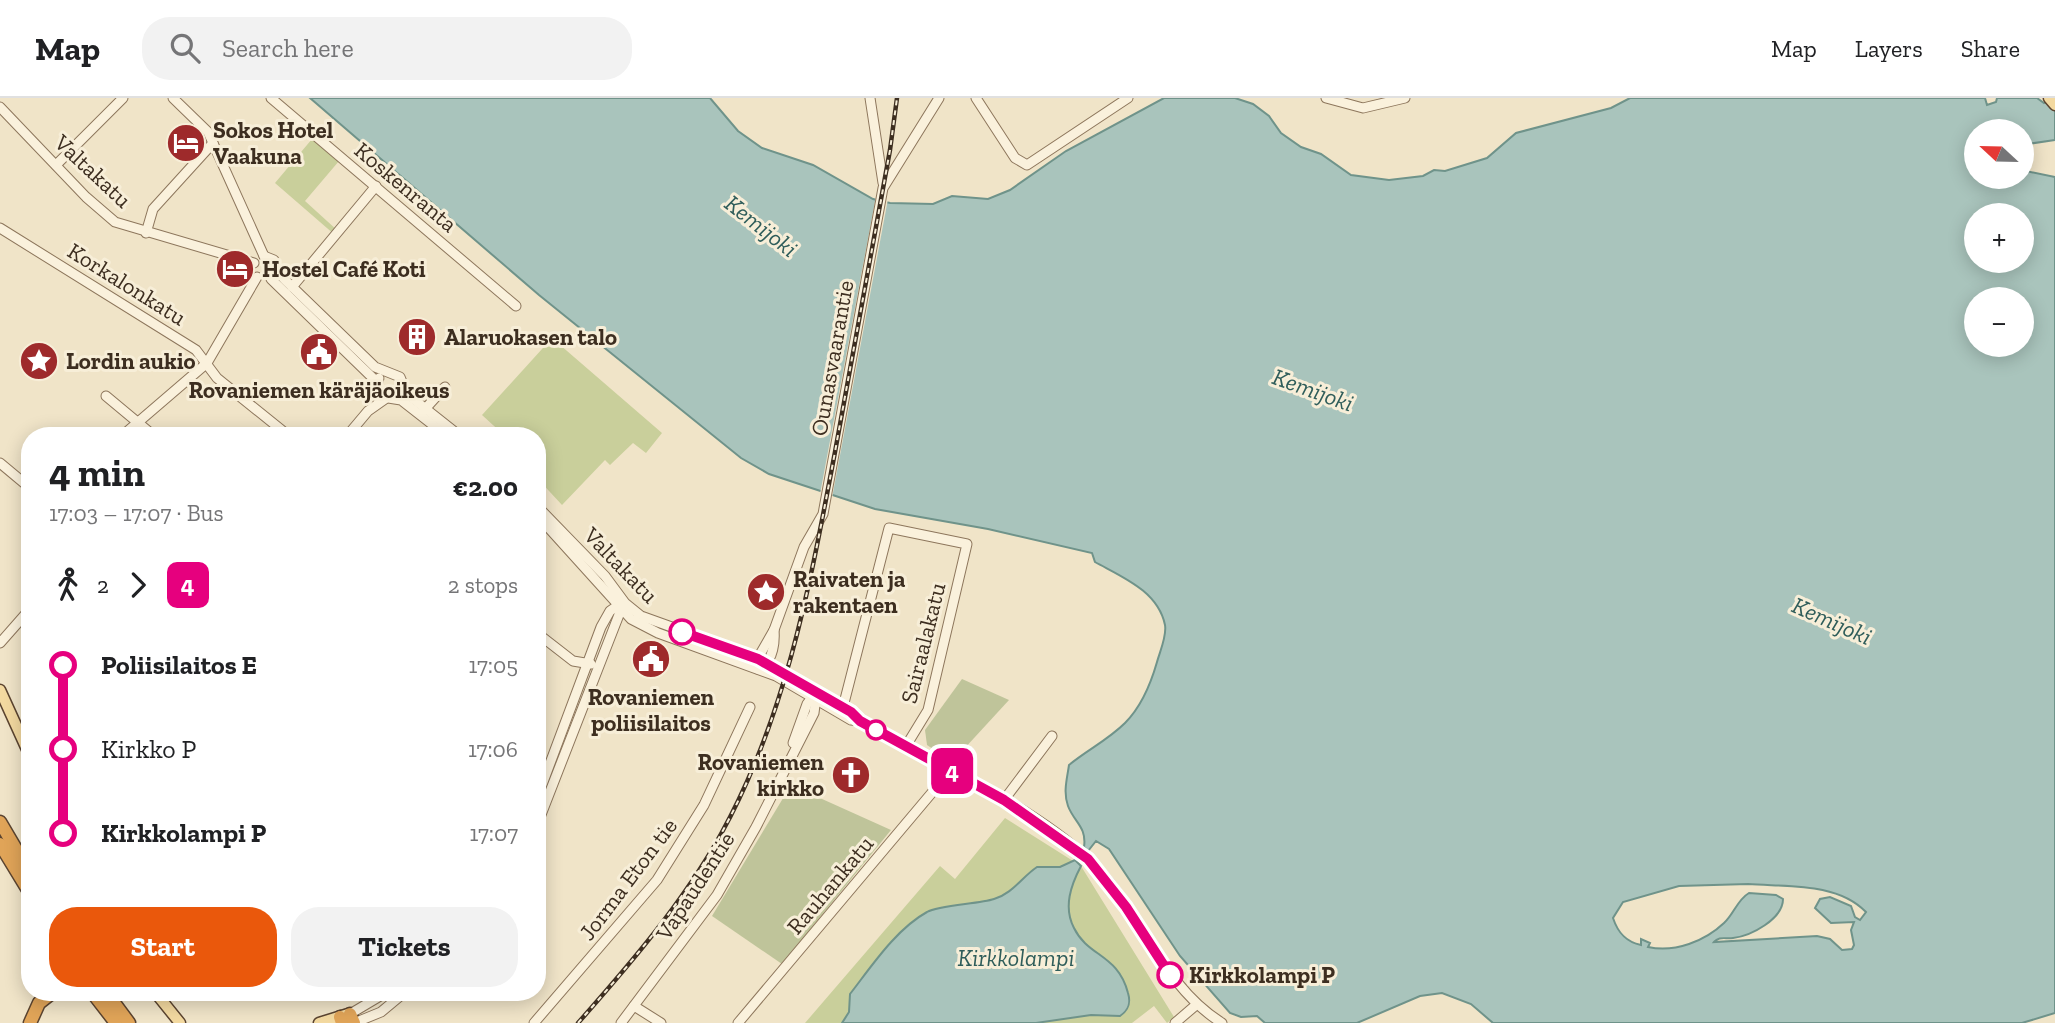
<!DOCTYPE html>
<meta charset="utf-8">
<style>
:root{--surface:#fff;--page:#f2f2f2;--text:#202124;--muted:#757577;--line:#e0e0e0;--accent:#ea580c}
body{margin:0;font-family:"Zilla Slab",serif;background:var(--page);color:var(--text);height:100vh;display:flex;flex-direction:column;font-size:26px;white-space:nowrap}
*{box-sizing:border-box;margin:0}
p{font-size:23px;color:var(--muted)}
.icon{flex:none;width:38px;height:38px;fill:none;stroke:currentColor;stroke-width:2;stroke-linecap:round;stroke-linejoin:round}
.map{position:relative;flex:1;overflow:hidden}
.sheet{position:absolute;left:21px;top:329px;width:525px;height:574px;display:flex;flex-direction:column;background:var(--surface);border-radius:28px;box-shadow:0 4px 18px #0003}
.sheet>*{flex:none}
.badge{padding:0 14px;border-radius:10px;font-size:24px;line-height:46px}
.needle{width:46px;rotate:292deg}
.fabs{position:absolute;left:1964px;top:21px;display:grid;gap:14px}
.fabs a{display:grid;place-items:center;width:70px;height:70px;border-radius:50%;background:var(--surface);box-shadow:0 4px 18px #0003;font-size:35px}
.map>.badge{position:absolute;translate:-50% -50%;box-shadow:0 0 0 4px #fff}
.legs{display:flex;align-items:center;gap:10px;height:77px;padding:0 28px;font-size:23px}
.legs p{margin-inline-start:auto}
.overview{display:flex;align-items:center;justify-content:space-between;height:119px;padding:0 28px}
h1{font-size:38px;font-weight:700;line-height:52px}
.action{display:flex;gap:14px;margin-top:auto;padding:14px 28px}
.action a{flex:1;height:80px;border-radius:28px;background:var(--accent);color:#fff;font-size:28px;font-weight:700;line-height:80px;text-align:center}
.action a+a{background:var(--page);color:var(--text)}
ul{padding:0 28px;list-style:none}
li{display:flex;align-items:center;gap:24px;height:84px;font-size:26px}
li i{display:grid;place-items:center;width:10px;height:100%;margin:0 9px;background:currentColor}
li i::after{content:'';width:18px;height:18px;margin:-9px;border:5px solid;border-radius:50%;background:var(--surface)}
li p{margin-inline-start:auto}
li:first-child i{background:linear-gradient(#0000 50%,currentColor 0)}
li:last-child i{background:linear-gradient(currentColor 50%,#0000 0)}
header{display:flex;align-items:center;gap:42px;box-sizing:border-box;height:98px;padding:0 35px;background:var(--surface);border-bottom:2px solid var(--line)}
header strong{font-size:33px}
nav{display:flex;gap:38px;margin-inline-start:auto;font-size:24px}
.search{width:490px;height:63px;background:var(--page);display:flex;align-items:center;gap:18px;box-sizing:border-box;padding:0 24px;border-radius:28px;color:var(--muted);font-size:26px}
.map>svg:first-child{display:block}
.green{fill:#c9cf9b}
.cemetery{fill:#bfc49a}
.water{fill:#a9c4bc;stroke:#6f938a;stroke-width:2;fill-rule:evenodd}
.pier{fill:#f0e4c8}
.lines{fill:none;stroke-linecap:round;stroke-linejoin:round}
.minor-casing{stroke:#8d765c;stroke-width:11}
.major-casing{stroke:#5b4430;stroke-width:13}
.highway-casing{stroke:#5b4430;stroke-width:15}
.minor{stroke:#faf1dc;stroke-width:9}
.major{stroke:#f3d9a0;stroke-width:10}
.highway{stroke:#e0a458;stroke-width:12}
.rail-casing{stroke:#3d2e20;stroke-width:4.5}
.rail{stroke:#f7eed8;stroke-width:2;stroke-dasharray:5;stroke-linecap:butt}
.line-1-casing{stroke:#fff;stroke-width:16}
.line-1{stroke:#e6007e;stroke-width:10}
.stop-1-dot{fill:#fff;stroke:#e6007e;stroke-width:3.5}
.labels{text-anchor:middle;stroke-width:6;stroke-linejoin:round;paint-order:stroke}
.poi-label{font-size:23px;font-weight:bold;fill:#3d2e20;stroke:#f7eed8;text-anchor:start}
.street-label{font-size:23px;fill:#3d2e20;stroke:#f7eed8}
.stop-label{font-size:23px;font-weight:bold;fill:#3d2e20;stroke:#f7eed8;text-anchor:start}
.water-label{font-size:24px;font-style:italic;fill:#2f5d5a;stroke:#f7eed8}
</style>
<header>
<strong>Map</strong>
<div class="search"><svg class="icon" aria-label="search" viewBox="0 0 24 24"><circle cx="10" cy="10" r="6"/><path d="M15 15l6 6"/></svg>Search here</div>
<nav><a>Map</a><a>Layers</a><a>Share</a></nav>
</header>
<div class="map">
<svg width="2055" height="925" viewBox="0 0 2055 925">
<rect width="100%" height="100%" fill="#f0e4c8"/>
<g class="green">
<path d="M312 41 339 63 305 103 338 133 335 137 275 85Z"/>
<path d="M552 240 662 335 646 355 633 345 610 367 605 362 562 407 537 380V338H505L482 317Z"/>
<path d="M1005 720 1081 768 1174 919 1167 925 1154 908 1132 925H805L940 768 955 781Z"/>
</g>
<g class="cemetery">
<path d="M962 581 1009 602 952 664 927 647 925 632Z"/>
<path d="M791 687 891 732 782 866 712 818Z"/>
</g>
<g class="water">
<path d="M310 0H710L738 33 762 50 813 67 873 101 890 105 933 106 952 98 988 101 1010 92 1066 53 1164 0H1235L1253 6 1269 18 1281 35 1301 49 1321 56 1351 77 1389 82 1423 78 1434 72 1445 73 1487 60 1516 35 1611 10 1630 0H1985L1987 7 1996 4 1997 0H2037L2044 5 2055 0V42L2021 47V33H2004L1997 28 1976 33V79H2021V72L2055 79V915L2022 925H1493L1471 906 1442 895 1420 898 1357 925H1265L1257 918 1241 919 1230 915 1180 858 1109 751 1096 743 1088 753 1084 749C1087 729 1074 724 1068 708 1063 694 1067 681 1069 667 1087 652 1108 642 1125 625 1141 609 1151 585 1157 564 1160 553 1167 538 1165 527 1158 493 1122 479 1095 464L1092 455 988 431 875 411 769 376 741 360 539 197ZM1976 117H2021V163H1976ZM1976 201H2021V247H1976ZM1748 786C1787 789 1837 784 1866 814L1860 822 1855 819 1851 808 1830 799 1820 801 1815 810 1831 825 1854 824 1851 832 1854 847 1852 851 1842 852 1830 841 1817 838 1714 844C1719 838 1725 841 1733 840 1751 838 1783 821 1783 801L1776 797 1749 795C1737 802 1734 816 1724 825 1705 843 1675 855 1648 849L1650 845 1641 841V847C1626 844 1618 835 1613 820L1623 804 1679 788Z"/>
<path d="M1075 762 1081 768C1071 787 1063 809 1074 830 1088 859 1118 856 1128 895 1131 905 1129 912 1120 918L1091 917 1036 925H842L849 914 850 896C871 869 896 831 927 814 939 807 979 806 994 801 1012 796 1022 779 1037 769H1060Z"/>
</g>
<path class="pier" d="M876 98 888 101 832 400 820 396Z"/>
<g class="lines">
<g class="minor-casing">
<g id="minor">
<path d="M173 0 208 34 264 158"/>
<path d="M271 0 516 208"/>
<path d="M870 0 883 85"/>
<path d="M976 0 1015 60 1027 67 1128 0"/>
<path d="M1326 0 1363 10 1405 0"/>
<path d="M0 9 86 99 115 124 254 165"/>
<path d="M56 67 123 0"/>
<path d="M0 130 196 252 217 280 289 338"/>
<path d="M146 135 153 111 213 45"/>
<path d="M264 158 274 162 277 173 285 182 375 269 400 279 407 296 460 338"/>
<path d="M271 181 377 284"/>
<path d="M292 189 376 88"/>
<path d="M379 280 377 288 382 299 401 302 447 338"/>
<path d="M106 298 154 338"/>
<path d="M425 311 445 289"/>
<path d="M122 338 207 265 257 179"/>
<path d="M347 338 368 313 385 301"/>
<path d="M0 365 30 390"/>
<path d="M537 408 605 478 625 505 641 518 758 560 851 614 860 623"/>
<path d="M537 417 631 521 658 535 776 578 851 622 860 623C930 662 1031 707 1088 761 1141 810 1159 886 1222 925"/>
<path d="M537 535 573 563 591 566"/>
<path d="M0 545 30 511"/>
<path d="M763 568C773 561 775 544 774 532"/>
<path d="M758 571V560L774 532 804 449 823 416 883 90 939 0"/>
<path d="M843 609 889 430 967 446 928 612 906 648"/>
<path d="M793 645 807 606 816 594"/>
<path d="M537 700 601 529 610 513 620 506"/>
<path d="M1004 702 1052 638"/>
<path d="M537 727 622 509"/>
<path d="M634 908 661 925"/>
<path d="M350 916 387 894"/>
<path d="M354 925 381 914 405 894"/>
<path d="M534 925 657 782 704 707 750 609"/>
<path d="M621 925 717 797 756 729 814 615 816 599"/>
<path d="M738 925 951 672"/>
<path d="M1175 925 1196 907"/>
</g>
</g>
<g class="major-casing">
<g id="major">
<path d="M2049 0 2055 7"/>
<path d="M0 592 30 658"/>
<path d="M155 894 180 925"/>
<path d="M319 925 348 916"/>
</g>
</g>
<g class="highway-casing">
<g id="highway">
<path d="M0 724 30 775"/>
<path d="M0 746 30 795"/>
<path d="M92 894 116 925"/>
<path d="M106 894 129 925"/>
<path d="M350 916 354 925"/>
<path d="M340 919 342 925"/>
<path d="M30 925 39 905 53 894"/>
</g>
</g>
<use href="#minor" class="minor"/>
<use href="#major" class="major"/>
<use href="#highway" class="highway"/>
<g class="rail-casing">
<path id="rail" d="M578 925C630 866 682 806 721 736 787 617 810 486 835 354 853 253 872 153 890 52L897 0"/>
</g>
<use href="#rail" class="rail"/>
</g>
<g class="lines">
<g class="line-1-casing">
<path id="line-1" d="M682 534 758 561 851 614 860 623 1004 702 1088 761 1126 809 1170 877"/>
</g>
<use href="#line-1" class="line-1"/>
</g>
<defs>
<g id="hotel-disc" transform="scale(2.0125)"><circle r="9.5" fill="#9e2a2b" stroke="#f7eed8"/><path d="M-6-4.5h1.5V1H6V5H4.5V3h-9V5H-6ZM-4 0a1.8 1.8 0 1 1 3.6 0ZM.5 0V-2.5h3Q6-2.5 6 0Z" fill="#fff"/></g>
<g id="building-disc" transform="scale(2.0125)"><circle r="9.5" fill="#9e2a2b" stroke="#f7eed8"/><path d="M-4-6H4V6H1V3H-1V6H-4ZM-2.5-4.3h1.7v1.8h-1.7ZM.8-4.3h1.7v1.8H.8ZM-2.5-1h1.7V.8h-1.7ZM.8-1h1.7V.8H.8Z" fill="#fff"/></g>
<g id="civic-disc" transform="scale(2.0125)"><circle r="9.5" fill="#9e2a2b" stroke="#f7eed8"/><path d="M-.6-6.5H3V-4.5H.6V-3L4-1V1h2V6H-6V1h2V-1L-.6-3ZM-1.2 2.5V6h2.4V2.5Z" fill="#fff"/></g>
<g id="sight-disc" transform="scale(2.0125)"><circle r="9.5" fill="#9e2a2b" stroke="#f7eed8"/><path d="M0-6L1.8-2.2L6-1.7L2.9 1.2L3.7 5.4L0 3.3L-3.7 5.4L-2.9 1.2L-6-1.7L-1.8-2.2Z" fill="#fff"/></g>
<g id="church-disc" transform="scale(2.0125)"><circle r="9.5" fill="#9e2a2b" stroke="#f7eed8"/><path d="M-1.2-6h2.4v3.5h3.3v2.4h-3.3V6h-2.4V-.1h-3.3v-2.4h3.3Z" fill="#fff"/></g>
</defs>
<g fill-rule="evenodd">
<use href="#hotel-disc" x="186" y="45"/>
<use href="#hotel-disc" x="235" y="171"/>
<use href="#building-disc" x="417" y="239"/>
<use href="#civic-disc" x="319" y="254"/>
<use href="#sight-disc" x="39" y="263"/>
<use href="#sight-disc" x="766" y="494"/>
<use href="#civic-disc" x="651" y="561"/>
<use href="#church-disc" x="851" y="677"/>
</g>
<g class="stop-1-dot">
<circle cx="682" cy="534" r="12"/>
<circle cx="876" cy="632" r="9"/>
<circle cx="1170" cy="877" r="12"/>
</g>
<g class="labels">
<g class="poi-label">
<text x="213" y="40">Sokos Hotel<tspan x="213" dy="26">Vaakuna</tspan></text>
<text x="262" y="179">Hostel Café Koti</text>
<text x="444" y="247">Alaruokasen talo</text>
<text x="66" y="271">Lordin aukio</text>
<text x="319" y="300" text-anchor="middle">Rovaniemen käräjäoikeus</text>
<text x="793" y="489">Raivaten ja<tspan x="793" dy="26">rakentaen</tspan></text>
<text x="651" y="607" text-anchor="middle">Rovaniemen<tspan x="651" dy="26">poliisilaitos</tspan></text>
<text x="824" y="672" text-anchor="end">Rovaniemen<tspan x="824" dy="26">kirkko</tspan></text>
</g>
<g class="street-label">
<text transform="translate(93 73) rotate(43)" y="8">Valtakatu</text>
<text transform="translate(406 89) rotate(40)" y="8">Koskenranta</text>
<text transform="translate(127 186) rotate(32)" y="8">Korkalonkatu</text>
<text transform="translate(832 260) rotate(-80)" y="8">Ounasvaarantie</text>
<text transform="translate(621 467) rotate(46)" y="8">Valtakatu</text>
<text transform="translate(923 545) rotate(-76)" y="8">Sairaalakatu</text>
<text transform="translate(628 781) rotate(-53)" y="8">Jorma Eton tie</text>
<text transform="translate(830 787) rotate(-50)" y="8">Rauhankatu</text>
<text transform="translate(695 788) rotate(-57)" y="8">Vapaudentie</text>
</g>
<g class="stop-label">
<text x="1189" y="885">Kirkkolampi P</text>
</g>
<g class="water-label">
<text transform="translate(761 128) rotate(38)" y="8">Kemijoki</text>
<text transform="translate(1313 292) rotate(20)" y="8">Kemijoki</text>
<text transform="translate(1832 523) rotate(24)" y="8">Kemijoki</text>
<text x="1016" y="868">Kirkkolampi</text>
</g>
</g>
</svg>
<div class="fabs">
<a><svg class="needle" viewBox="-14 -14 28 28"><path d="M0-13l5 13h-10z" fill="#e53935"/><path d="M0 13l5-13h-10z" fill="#757577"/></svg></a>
<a>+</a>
<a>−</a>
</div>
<b class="badge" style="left:952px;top:673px;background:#e6007e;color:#fff">4</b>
<section class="sheet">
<div class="overview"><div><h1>4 min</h1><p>17:03 – 17:07 · Bus</p></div><b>€2.00</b></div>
<div class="legs"><svg class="icon" aria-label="walk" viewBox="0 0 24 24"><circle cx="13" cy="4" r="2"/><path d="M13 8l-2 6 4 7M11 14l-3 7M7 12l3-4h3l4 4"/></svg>2<svg class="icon" aria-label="forward" viewBox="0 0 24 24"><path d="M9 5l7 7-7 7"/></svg><b class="badge" style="background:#e6007e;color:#fff">4</b><p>2 stops</p></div>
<ul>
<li><i style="color:#e6007e"></i><b>Poliisilaitos E</b><p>17:05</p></li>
<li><i style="color:#e6007e"></i><span>Kirkko P</span><p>17:06</p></li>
<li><i style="color:#e6007e"></i><b>Kirkkolampi P</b><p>17:07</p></li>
</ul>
<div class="action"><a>Start</a><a>Tickets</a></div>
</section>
</div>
